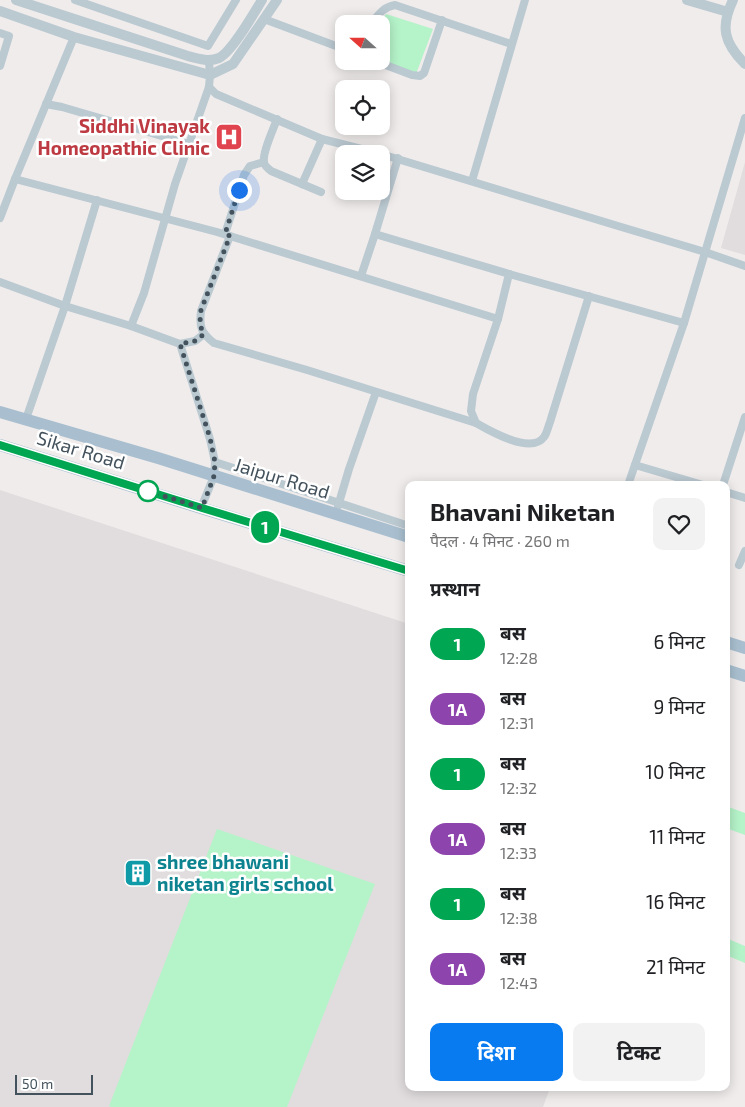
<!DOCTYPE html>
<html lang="hi">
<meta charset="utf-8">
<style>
:root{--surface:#fff;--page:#f2f2f2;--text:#202124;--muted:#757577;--accent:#077bef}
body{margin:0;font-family:"Exo 2","Noto Sans Devanagari",sans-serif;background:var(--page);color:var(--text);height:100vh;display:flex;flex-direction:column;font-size:19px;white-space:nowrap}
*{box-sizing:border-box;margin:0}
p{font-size:16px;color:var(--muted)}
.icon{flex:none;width:28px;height:28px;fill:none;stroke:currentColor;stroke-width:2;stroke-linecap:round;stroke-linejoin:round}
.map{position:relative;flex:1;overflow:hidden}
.panel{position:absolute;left:405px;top:481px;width:325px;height:610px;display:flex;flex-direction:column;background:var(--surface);border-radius:10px;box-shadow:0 2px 12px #0003}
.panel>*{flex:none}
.badge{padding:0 10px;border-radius:16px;font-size:18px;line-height:32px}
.needle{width:32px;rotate:291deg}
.fabs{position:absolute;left:335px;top:15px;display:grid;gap:10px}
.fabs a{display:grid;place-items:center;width:55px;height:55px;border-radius:10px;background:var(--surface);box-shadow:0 2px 12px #0003;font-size:25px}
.scale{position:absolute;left:15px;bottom:12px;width:78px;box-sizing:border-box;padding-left:5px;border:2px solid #43525c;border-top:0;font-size:14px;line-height:18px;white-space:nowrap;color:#43525c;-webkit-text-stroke:4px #fff;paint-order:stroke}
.you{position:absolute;width:25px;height:25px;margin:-12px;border:4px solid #fff;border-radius:50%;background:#1a73e8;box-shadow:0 0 0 8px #1a73e833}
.map>.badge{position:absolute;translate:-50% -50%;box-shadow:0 0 0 2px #fff}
h2{padding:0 25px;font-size:19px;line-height:45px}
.round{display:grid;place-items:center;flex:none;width:52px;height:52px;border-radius:10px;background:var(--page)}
.headline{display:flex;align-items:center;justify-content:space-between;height:85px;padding:0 25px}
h1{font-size:24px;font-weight:700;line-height:38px}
.cta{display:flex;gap:10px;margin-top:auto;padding:10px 25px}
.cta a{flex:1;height:58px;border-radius:10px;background:var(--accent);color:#fff;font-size:20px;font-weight:700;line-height:58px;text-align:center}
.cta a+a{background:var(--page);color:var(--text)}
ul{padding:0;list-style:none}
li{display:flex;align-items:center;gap:15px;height:65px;padding:0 25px}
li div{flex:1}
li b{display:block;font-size:19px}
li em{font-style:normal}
li .badge{min-width:55px;font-weight:700;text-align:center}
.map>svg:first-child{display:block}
.education{fill:#e1ddde}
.green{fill:#b5f3c9}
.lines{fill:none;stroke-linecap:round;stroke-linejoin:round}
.minor{stroke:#bbc9d1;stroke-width:8}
.tertiary{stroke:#bbc9d1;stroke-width:10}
.primary{stroke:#a9bfcf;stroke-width:12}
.line-casing{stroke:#fff;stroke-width:11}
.line{stroke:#00a651;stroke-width:8}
.walk{stroke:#43525c;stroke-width:5;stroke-dasharray:0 9}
.stop-dot{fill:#fff;stroke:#00a651;stroke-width:2.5}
.labels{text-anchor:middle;stroke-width:5;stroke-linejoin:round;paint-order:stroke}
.health-label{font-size:19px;font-weight:bold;fill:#be3a42;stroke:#fff;text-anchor:end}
.street-label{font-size:19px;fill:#43525c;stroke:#fff}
.culture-label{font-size:19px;font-weight:bold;fill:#0d838f;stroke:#fff;text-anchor:start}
</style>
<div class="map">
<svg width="745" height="1107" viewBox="0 0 745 1107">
<rect width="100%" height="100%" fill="#f0ecec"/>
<g class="education">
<path d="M745 162V255L721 248Z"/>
<path d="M0 490 409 624V1088H550L543 1107H0Z"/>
</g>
<g class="green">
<path d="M386 14 433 29 416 74 381 59V24H379Z"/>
<path d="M726 806 745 813V835L726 828Z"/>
<path d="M217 829 375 884 287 1107H112L109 1106Z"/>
<path d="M726 938 745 946V963L726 955Z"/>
</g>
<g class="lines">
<g class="minor">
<path d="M75 0 208 46 236 0"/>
<path d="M264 19 344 49"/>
<path d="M371 24C378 15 383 7 395 5L511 44"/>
<path d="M0 33 9 36 0 66"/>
<path d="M375 61 412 75 420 76 424 73 442 20"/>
<path d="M209 87 216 94 322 139 381 154"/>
<path d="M46 104 62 107 189 144"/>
<path d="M277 119C274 128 262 153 264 162 264 166 268 168 271 171L321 192"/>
<path d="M381 154 618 226 705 252 745 266"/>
<path d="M15 179 217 232 498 319"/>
<path d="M472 181 525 0"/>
<path d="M302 184 322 139"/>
<path d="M0 218 15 179 74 37"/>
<path d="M225 234 244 175 250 166 264 162"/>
<path d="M375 234 509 274 684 323"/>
<path d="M230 236 201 311C199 327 201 333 214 343L307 370 476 423"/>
<path d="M509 274 498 319 473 394 471 411 476 423C490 431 531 455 544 437 547 433 548 427 550 422L589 296"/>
<path d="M361 276 375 234 398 158"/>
<path d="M0 282 65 306 131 326 180 344 210 439 215 462 214 476 201 508"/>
<path d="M131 326 144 293 175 184 209 87 210 75 209 61"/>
<path d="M180 344 195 341 204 334"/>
<path d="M26 419 65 306 97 200"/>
<path d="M215 462 409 526"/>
<path d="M635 465 703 485"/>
<path d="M628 485 684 323 745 118"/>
<path d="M723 485 745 417"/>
<path d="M726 492 745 498"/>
<path d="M338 506 349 469 376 392"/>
<path d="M739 565 745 551"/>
</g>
<g class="tertiary">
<path d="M16 0 188 56C199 59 209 62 219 58 232 52 254 13 262 0"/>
<path d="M687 0 728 12"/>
<path d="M733 0C720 27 724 43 745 64"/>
<path d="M0 11 74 37 210 75 233 64 277 0"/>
</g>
<g class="primary">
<path d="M0 412 158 458 409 537"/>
<path d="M0 445 201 508 409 571"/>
<path d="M726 642 745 648"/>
<path d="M726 670 745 676"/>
</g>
</g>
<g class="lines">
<g class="line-casing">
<path id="line" d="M0 445 202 508 409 571"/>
</g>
<use href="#line" class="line"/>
<path class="walk" d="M148 491 202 508 214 476 215 462 210 438 180 344 195 341 204 334C199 326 200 319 201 310L230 236 225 234 239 190"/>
</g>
<defs>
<g id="hospital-square" transform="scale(1.4375)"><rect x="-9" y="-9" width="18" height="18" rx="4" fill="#e0444e" stroke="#fff"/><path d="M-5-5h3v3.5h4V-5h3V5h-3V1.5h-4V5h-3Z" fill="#fff"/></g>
<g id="building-square" transform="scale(1.4375)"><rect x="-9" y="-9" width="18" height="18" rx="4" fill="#0f9aa8" stroke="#fff"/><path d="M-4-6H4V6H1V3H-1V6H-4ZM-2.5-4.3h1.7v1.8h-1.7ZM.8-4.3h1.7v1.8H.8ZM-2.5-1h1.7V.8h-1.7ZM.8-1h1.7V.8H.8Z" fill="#fff"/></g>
</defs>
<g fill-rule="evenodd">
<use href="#hospital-square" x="229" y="137"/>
<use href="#building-square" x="138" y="873"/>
</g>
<circle class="stop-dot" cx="148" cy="491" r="10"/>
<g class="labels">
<g class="health-label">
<text x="210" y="133">Siddhi Vinayak<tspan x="210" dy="22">Homeopathic Clinic</tspan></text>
</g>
<g class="street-label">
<text transform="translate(81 450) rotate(17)" y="7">Sikar Road</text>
<text transform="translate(282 478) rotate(17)" y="7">Jaipur Road</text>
</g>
<g class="culture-label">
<text x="157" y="869">shree bhawani<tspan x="157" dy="22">niketan girls school</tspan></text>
</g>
</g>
</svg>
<div class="fabs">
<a><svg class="needle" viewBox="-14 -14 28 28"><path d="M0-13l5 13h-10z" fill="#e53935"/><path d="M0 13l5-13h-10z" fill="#757577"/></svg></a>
<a><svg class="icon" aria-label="locate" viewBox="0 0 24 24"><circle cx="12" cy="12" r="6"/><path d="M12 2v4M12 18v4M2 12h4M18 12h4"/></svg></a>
<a><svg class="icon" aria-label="layers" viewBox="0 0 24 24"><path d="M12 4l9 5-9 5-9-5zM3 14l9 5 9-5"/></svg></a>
</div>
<div class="scale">50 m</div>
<div class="you" style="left:239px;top:190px"></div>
<b class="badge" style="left:265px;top:527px;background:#00a651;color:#fff">1</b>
<section class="panel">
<div class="headline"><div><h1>Bhavani Niketan</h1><p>पैदल · 4 मिनट · 260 m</p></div><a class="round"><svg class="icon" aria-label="heart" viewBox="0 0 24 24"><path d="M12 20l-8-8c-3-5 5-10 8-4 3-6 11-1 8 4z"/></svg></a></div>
<h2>प्रस्थान</h2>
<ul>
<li><span class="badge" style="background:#00a651;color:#fff">1</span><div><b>बस</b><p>12:28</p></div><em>6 मिनट</em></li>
<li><span class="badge" style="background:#8e44ad;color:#fff">1A</span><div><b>बस</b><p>12:31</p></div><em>9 मिनट</em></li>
<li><span class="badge" style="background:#00a651;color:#fff">1</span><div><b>बस</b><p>12:32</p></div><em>10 मिनट</em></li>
<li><span class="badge" style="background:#8e44ad;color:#fff">1A</span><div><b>बस</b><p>12:33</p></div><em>11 मिनट</em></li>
<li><span class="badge" style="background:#00a651;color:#fff">1</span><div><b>बस</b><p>12:38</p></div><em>16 मिनट</em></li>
<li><span class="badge" style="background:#8e44ad;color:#fff">1A</span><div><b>बस</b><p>12:43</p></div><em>21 मिनट</em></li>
</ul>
<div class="cta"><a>दिशा</a><a>टिकट</a></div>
</section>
</div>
